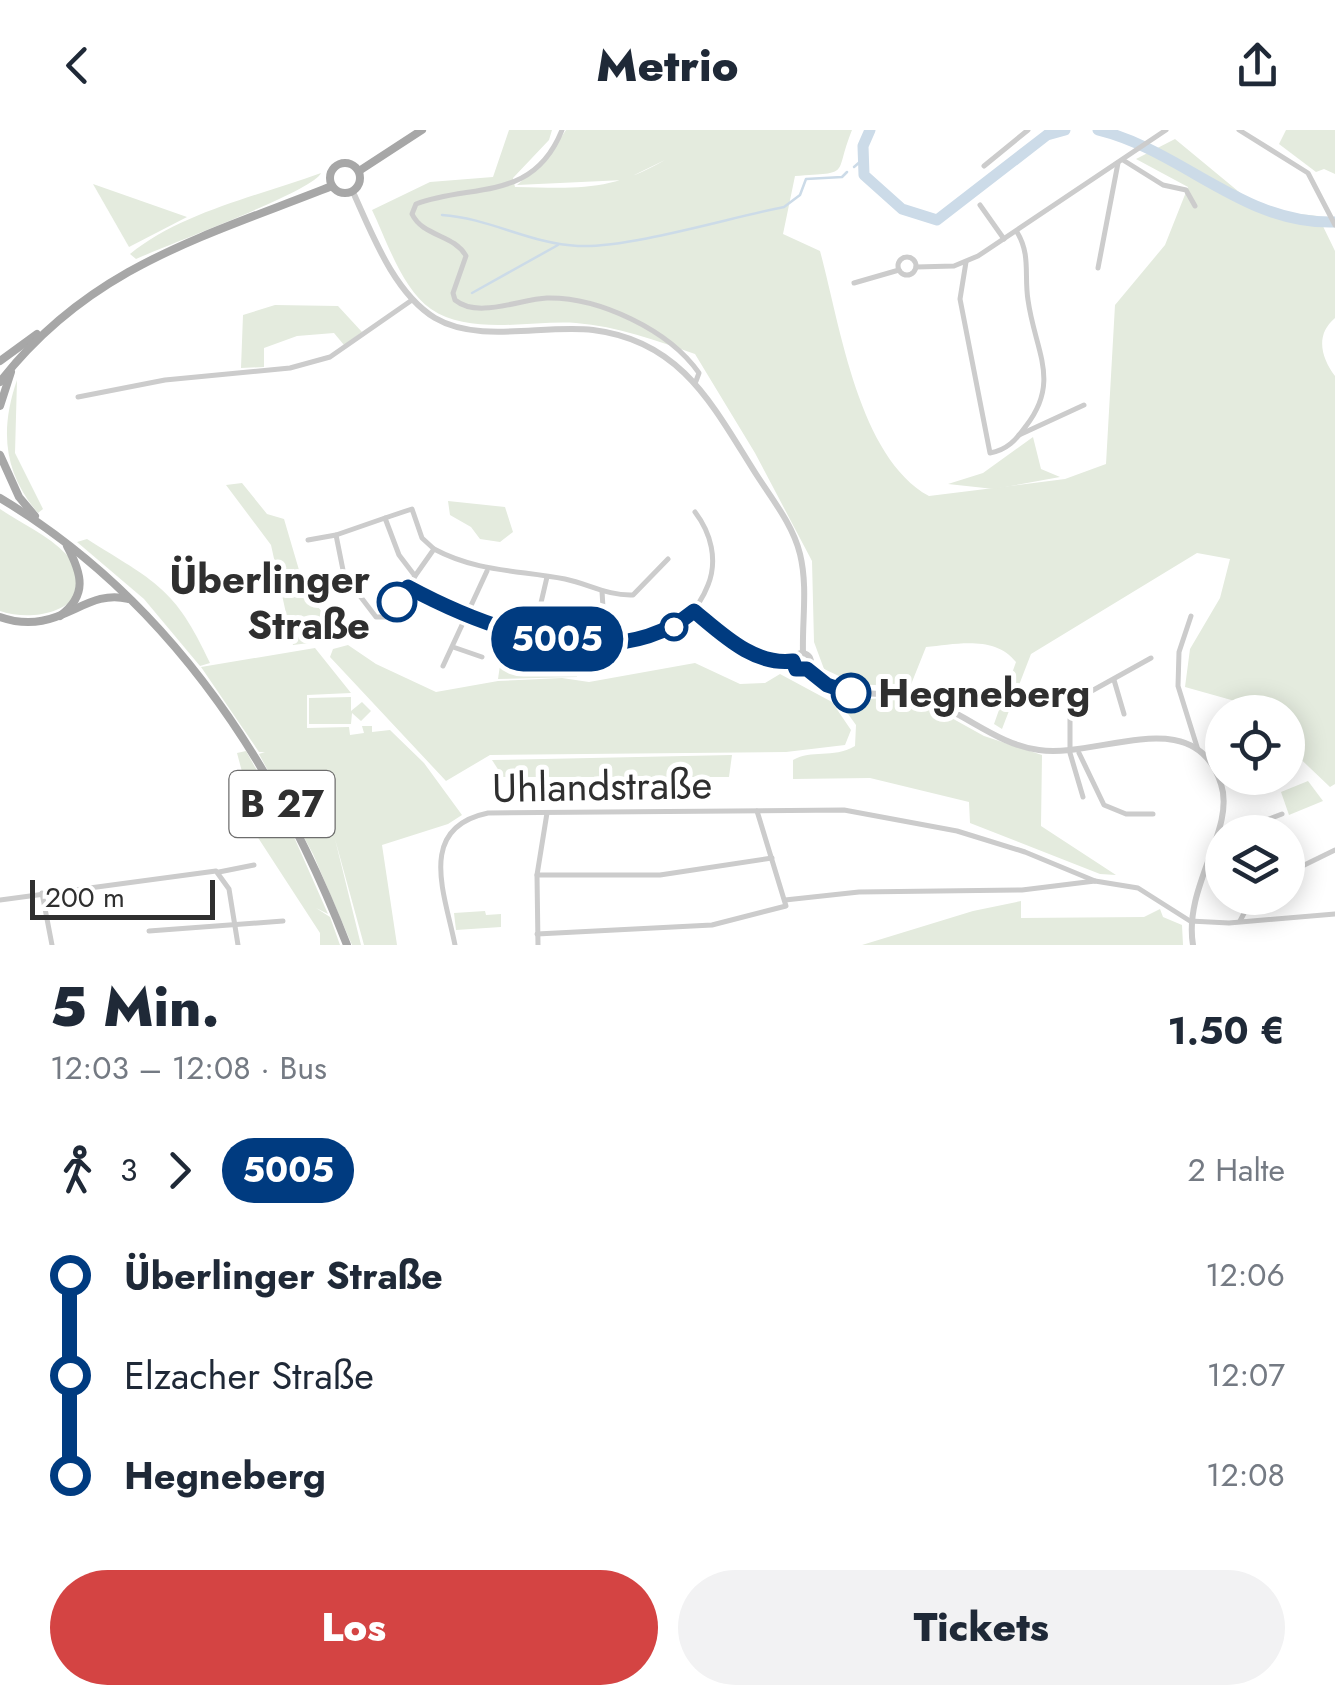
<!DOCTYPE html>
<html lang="de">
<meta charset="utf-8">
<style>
:root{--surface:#fff;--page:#f2f2f3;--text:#1f2937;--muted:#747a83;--accent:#d44443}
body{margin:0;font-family:Jost,sans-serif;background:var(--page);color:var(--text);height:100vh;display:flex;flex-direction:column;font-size:38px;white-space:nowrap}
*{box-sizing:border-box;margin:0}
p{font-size:32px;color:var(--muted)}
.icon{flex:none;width:55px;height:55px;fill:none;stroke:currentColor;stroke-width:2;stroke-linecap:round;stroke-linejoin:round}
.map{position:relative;height:815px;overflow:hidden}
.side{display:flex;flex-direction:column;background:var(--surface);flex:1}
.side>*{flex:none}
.badge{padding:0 20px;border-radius:32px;font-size:35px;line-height:65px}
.fabs{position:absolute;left:1205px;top:565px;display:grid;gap:20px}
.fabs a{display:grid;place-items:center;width:100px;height:100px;border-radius:50%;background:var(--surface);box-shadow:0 5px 25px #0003;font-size:50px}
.scale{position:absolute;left:30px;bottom:25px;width:185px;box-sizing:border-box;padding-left:10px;border:5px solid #2f2f2f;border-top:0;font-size:28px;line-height:35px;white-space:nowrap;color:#2f2f2f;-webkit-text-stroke:8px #fff;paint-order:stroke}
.map>.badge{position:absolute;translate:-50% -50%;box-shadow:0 0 0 5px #fff}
.legs{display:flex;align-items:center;gap:15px;height:110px;padding:0 50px;font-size:32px}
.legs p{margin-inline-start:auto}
.overview{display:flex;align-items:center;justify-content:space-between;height:170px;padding:0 50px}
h1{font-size:55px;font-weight:800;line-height:75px}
.primary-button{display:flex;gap:20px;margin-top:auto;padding:20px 50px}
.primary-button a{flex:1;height:115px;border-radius:60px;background:var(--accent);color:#fff;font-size:40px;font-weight:800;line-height:115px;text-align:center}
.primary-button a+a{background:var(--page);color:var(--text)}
ul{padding:0 50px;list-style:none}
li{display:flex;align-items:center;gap:35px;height:100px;font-size:38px}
li i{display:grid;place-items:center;width:15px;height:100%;margin:0 12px;background:currentColor}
li i::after{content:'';width:25px;height:25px;margin:-12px;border:8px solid;border-radius:50%;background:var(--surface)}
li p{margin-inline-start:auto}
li:first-child i{background:linear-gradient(#0000 50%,currentColor 0)}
li:last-child i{background:linear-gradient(currentColor 50%,#0000 0)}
header{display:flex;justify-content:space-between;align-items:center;height:130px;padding:0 50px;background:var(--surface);font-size:45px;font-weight:800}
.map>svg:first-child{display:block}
.green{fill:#e4ebde}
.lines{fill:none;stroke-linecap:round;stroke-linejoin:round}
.stream{stroke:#ccdbe8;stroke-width:2.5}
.river{stroke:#ccdbe8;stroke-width:11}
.minor{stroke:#ccc;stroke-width:5}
.tertiary{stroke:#ccc;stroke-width:6}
.primary{stroke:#a7a7a7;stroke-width:8}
.line-1-casing{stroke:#fff;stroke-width:22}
.line-1{stroke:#003b80;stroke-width:15}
.stop-1-dot{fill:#fff;stroke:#003b80;stroke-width:5}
.labels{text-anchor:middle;stroke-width:10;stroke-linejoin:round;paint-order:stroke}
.shield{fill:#fff;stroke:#6d6d6d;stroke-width:2.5}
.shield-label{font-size:38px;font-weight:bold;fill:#2f2f2f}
.stop-label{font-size:40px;font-weight:bold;fill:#2f2f2f;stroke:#fff;text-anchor:end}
.street-label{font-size:40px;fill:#2f2f2f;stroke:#fff}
</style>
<header><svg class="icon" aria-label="back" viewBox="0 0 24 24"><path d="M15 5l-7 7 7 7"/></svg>Metrio<svg class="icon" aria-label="share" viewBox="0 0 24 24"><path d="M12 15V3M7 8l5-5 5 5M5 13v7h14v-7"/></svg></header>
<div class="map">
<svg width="1335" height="815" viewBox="0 0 1335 815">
<rect width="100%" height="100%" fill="#fff"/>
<g class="green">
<path d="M509 0H552L549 10 513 48 515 57C578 58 609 62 665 30L624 50 517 55 546 30 566 0H852C833 47 853 42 795 46L783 104 820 121C840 194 858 327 929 366L1065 349 1106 334 1115 175 1165 115 1188 57 1136 29 1175 9 1250 71 1280 82 1318 86 1335 121V188C1315 205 1321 227 1335 246V654L1330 657 1288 617V582H1252L1242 573 1185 557 1190 519 1220 468 1230 429 1197 423 1031 524 1002 599 994 594 1016 532C995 505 956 514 926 517L910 557 856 554 824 539 814 512 812 431 755 323 695 224C657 211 617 196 576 193 532 190 470 206 431 179 402 159 387 111 372 80L430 52 493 47Z"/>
<path d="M1286 0H1335V44L1324 39 1316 42 1279 14Z"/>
<path d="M321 43C314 61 166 115 136 129L130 124C182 82 258 66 321 43Z"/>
<path d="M93 54 187 87 129 117Z"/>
<path d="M275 175 338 176 362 202 344 215 334 203 297 206 264 218V237L241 238 243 185Z"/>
<path d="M17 250 15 323 43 379 38 383C3 342 0 299 17 250Z"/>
<path d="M1033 307 1041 339 1060 347 994 359 948 354 983 343Z"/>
<path d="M242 353 267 384 284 389 304 457 341 509 293 515 271 415 226 355Z"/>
<path d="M448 371 505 377 513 402 500 412 480 409 471 397 450 385Z"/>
<path d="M0 379C21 393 49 406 66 424 107 470 45 496 0 481Z"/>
<path d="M87 409C155 452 175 457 210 533L200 536 144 469 77 412Z"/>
<path d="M504 508 574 520 577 547 498 549Z"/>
<path d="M348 515 376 534 436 562 498 551 562 548 589 552 695 533 740 554 765 553 780 544 832 572 851 600 845 615 786 622 490 625 446 651 330 527 333 519Z"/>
<path d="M315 518 351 563 307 565V598L349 597 350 605 364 603 362 596H372V602L390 600 424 633 462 685 448 694 382 715 397 815H364L335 709 361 815H352L313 724 259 624 265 622H259L201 537Z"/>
<path d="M351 567V581L362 572 371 581 361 591 352 583 351 594H309V568Z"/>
<path d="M894 568 930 576 984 606 1042 625 1041 696 1116 745 1100 744 970 693 969 672 870 648 793 649V630C812 619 832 629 855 616L856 595 838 570Z"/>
<path d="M246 621 294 707 328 784 316 778 330 787 340 815H320V803L242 683 252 679 237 623Z"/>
<path d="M732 625 729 647H503L492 630Z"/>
<path d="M1308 651 1323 671 1289 685 1281 662Z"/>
<path d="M1021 771V788L1144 787 1160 779 1163 787 1182 795 1183 815H862L973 781Z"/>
<path d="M485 781 486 785 501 784V797L456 800 454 783Z"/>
</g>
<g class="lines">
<g class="stream">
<path d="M854 37 862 30"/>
<path d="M442 85C489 88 531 114 578 116 631 118 728 88 784 77L800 65 806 49 842 47 847 42"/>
<path d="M472 163 558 115"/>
</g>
<g class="river">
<path d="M870 0 863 16 864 45 902 79 937 90 1047 5 1065 0"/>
<path d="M1098 0C1184 21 1243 95 1335 92"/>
</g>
<g class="minor">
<path d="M562 0C533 73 471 53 416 74L412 84C423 107 454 104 466 126L453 163 455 170C478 189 520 169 547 168 599 167 669 200 699 243L696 251"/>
<path d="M1239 0 1308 43 1335 95"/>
<path d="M1123 30 1163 55 1186 60 1195 76"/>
<path d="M984 36 1028 0"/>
<path d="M980 75 1004 109"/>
<circle cx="907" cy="136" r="9"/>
<path d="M966 132 960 169 990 323C1007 320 1016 310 1026 296 1061 251 1035 221 1028 170 1024 145 1031 125 1017 102"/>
<path d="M916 137 954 136 978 126 1166 0"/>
<path d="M1098 138 1118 33"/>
<path d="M854 153 899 140"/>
<path d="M78 267 165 250 290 238 330 227 412 170"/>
<path d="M1019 305 1084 275"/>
<path d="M385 388 412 379 422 408 434 419 415 446"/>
<path d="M336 405 385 388 399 425 415 446 409 457"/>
<path d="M308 410 336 405 344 445 376 487H386L409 457C480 496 666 564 708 455 718 430 711 403 695 382"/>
<path d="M434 419C477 442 518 440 565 449 589 454 608 466 633 465L668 429"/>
<path d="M602 461 605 512"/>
<path d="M694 481C723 504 754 536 793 531"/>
<path d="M1191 486 1179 522 1178 556 1198 620"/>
<path d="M533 507 547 447"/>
<path d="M453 517 482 527"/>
<path d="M443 536 487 441"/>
<path d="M1114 550 1124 584"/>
<path d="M1079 623 1104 675 1126 684H1153"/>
<path d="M1083 667 1070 623V573L1151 528"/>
<path d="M1235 702 1282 684"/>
<path d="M219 742 254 735"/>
<path d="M1288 743 1335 720"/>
<path d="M537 745H660L772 728"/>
<path d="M42 763 52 815"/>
<path d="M0 770 216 741 229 759 238 815"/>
<path d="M785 770 859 762 1022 760 1095 751 1138 758 1190 791 1229 793 1335 784"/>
<path d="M1240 791 1252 768"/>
<path d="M149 801 283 791"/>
<path d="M537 804 712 795 786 776 757 681"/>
<path d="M455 815C445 764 416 698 488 683L844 680 957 701 1025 722 1095 751"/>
<path d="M538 815 537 745 547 683"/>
</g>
<g class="tertiary">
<path d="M353 62C372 104 394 163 435 188 479 214 544 194 593 200 682 211 713 276 756 344 772 369 793 395 800 424 808 457 802 490 803 523"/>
<circle cx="802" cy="532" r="9"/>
<path d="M807 539C837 574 882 558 921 569 963 580 994 614 1039 620 1098 629 1195 571 1221 654 1236 699 1183 756 1193 815"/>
</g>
<g class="primary">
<circle cx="345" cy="48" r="15"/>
<path d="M359 41 422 0"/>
<path d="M0 231 37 204"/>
<path d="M0 252C89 137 203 107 332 56"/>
<path d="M0 276 11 242"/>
<path d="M0 325 19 367 35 386"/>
<path d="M0 368C169 469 277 635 347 815"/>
<path d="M60 486C88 465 82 444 67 416"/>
<path d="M0 487C59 508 84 457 128 469"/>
</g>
</g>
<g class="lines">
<g class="line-1-casing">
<path id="line-1" d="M397 472 408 457C488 500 614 547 694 481 722 504 754 536 793 531L796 539H807L827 555 851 563"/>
</g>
<use href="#line-1" class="line-1"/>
</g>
<g class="stop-1-dot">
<circle cx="397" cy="472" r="18"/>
<circle cx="674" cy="497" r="12"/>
<circle cx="851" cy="563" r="18"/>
</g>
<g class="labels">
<rect class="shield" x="229.5" y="641" width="105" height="66" rx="8"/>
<g class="shield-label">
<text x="282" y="687">B 27</text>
</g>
<g class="stop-label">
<text x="370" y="463">Überlinger<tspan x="370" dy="46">Straße</tspan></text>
<text x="878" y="577" text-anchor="start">Hegneberg</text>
</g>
<g class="street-label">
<text transform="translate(602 656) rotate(-1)" y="14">Uhlandstraße</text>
</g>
</g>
</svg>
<div class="fabs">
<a><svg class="icon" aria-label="locate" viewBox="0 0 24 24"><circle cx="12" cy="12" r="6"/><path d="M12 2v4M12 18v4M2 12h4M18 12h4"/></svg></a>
<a><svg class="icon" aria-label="layers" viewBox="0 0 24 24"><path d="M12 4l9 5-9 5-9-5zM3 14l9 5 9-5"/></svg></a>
</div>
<div class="scale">200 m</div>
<b class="badge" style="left:557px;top:509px;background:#003b80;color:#fff">5005</b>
</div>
<section class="side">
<div class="overview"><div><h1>5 Min.</h1><p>12:03 – 12:08 · Bus</p></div><b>1.50 €</b></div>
<div class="legs"><svg class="icon" aria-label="walk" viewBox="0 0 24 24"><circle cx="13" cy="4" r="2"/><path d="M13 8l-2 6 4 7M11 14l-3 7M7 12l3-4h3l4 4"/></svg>3<svg class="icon" aria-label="forward" viewBox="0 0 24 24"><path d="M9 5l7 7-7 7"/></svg><b class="badge" style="background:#003b80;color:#fff">5005</b><p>2 Halte</p></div>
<ul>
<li><i style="color:#003b80"></i><b>Überlinger Straße</b><p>12:06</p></li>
<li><i style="color:#003b80"></i><span>Elzacher Straße</span><p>12:07</p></li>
<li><i style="color:#003b80"></i><b>Hegneberg</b><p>12:08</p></li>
</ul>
<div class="primary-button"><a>Los</a><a>Tickets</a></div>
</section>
